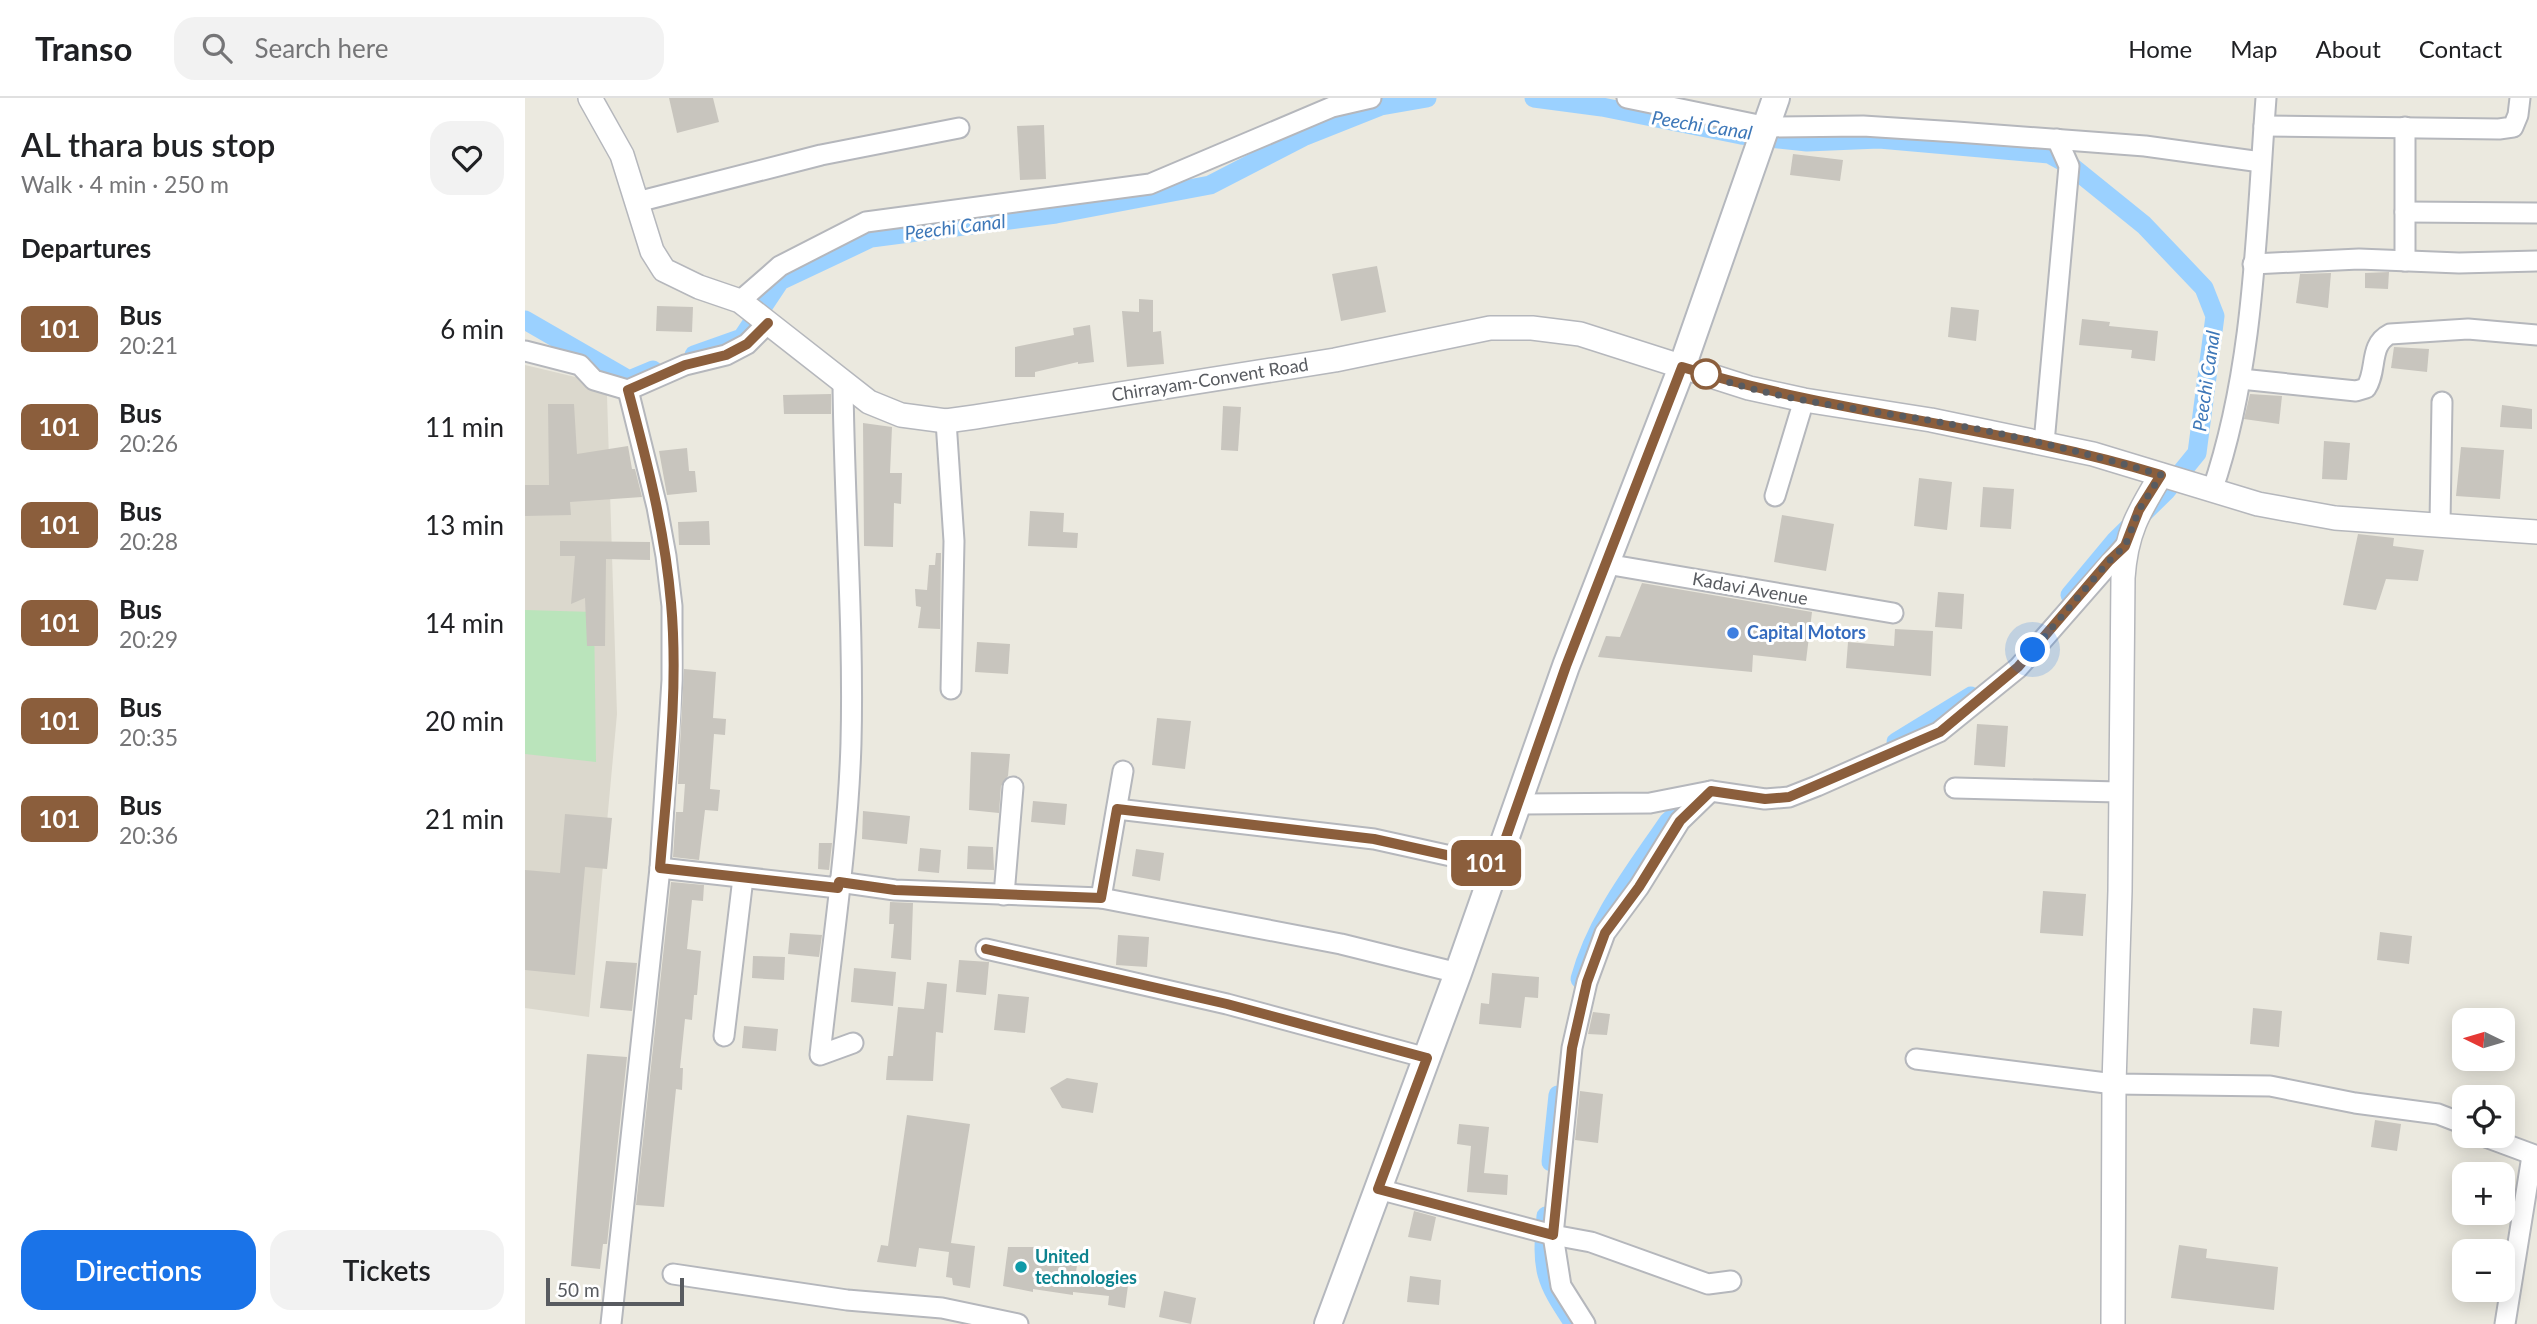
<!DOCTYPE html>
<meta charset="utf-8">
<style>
:root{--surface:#fff;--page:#f2f2f2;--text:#202124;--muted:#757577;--line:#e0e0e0;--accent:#1a73e8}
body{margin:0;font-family:Lato,sans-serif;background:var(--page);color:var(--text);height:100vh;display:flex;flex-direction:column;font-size:26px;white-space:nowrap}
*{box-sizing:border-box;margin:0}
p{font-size:23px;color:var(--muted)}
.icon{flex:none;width:38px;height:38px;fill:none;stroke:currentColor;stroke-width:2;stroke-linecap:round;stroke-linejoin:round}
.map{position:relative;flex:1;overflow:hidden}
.details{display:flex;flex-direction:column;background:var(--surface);width:525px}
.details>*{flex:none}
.badge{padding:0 14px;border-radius:10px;font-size:24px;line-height:46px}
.needle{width:46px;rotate:275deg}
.tools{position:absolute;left:1927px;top:910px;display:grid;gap:14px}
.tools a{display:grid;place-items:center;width:63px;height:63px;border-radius:14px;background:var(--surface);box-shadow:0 4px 18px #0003;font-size:35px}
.scale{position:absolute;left:21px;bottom:18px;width:138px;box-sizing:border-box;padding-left:7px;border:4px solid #585b60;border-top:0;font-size:19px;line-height:24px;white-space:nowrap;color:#585b60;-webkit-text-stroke:5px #fff;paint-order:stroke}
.you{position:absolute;width:35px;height:35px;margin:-18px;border:5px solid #fff;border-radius:50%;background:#1a73e8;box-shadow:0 0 0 10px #1a73e833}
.map>.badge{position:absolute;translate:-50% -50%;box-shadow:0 0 0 4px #fff}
h2{padding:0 21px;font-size:26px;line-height:63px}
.round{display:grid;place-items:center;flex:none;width:74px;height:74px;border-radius:21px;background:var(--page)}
.headline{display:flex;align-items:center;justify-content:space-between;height:119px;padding:0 21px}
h1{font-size:33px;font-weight:600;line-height:52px}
.cta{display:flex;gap:14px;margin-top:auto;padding:14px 21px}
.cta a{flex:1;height:80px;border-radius:21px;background:var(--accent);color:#fff;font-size:28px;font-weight:600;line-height:80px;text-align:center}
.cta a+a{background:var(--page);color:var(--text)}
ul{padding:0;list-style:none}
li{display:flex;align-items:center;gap:21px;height:98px;padding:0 21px}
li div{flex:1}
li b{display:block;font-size:26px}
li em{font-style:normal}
li .badge{min-width:77px;font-weight:700;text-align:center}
header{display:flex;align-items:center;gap:42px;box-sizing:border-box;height:98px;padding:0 35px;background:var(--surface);border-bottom:2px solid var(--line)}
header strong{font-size:33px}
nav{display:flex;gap:38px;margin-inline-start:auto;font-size:24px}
.search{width:490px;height:63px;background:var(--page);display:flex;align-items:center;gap:18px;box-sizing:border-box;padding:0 24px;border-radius:21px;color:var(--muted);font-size:26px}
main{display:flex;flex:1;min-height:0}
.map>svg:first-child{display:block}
.education{fill:#dbd8cd}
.green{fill:#bae4bb}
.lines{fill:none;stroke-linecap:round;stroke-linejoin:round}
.canal{stroke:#9bd1ff;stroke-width:19}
.building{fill:#c8c5be}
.minor-casing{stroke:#b5b7bc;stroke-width:23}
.tertiary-casing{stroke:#b5b7bc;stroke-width:26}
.secondary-casing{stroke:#b5b8be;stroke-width:30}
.minor{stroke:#fff;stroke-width:19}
.tertiary{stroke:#fff;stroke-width:23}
.secondary{stroke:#fff;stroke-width:26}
.line-casing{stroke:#fff;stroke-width:16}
.line{stroke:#8b5e3c;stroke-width:10}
.walk{stroke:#585b60;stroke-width:7;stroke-dasharray:0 12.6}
.stop-dot{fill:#fff;stroke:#8b5e3c;stroke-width:3.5}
.shop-dot{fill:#3f7fe0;stroke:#fff;stroke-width:2.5}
.culture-dot{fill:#0f9aa8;stroke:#fff;stroke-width:2.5}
.labels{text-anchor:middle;stroke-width:6;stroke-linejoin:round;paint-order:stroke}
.street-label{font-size:18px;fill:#585b60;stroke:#fff}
.shop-label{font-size:18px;font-weight:bold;fill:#366cbe;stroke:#fff;text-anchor:start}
.culture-label{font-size:18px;font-weight:bold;fill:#0d838f;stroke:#fff;text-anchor:start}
.water-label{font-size:19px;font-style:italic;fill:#3d77b8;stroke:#fff}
</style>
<header>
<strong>Transo</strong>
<div class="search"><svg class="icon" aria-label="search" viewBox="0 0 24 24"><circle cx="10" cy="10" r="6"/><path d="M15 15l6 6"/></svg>Search here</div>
<nav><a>Home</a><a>Map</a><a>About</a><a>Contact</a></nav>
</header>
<main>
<section class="details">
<div class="headline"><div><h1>AL thara bus stop</h1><p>Walk · 4 min · 250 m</p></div><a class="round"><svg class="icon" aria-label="heart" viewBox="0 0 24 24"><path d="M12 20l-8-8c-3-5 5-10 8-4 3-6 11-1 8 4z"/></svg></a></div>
<h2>Departures</h2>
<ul>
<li><span class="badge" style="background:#8b5e3c;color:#fff">101</span><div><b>Bus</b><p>20:21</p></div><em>6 min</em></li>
<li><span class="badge" style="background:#8b5e3c;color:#fff">101</span><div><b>Bus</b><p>20:26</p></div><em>11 min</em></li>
<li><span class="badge" style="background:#8b5e3c;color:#fff">101</span><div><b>Bus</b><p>20:28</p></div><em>13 min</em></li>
<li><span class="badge" style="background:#8b5e3c;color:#fff">101</span><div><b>Bus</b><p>20:29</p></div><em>14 min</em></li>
<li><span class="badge" style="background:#8b5e3c;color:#fff">101</span><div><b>Bus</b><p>20:35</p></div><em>20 min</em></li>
<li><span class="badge" style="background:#8b5e3c;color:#fff">101</span><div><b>Bus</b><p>20:36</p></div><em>21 min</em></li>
</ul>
<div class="cta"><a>Directions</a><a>Tickets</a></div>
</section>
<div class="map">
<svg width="2012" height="1226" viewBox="0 0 2012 1226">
<rect width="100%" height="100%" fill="#ebe9df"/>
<path class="education" d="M0 267 88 288 82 298 92 616 64 919 0 910Z"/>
<path class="green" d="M0 512 69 514 71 664 0 656Z"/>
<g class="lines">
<g class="canal">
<path d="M1009 0 1077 9 1216 37 1282 44 1354 41 1524 56 1546 68 1619 127 1679 190 1690 218 1672 355 1641 393 1590 443 1545 497"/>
<path d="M0 222 104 282 128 272"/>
<path d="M169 257 217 240 255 183 346 140 531 116 685 87 778 39 856 8 902 0"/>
<path d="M1371 644 1446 598"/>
<path d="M1055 881C1071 822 1109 774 1143 724L1155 713"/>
<path d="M1026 1064 1033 997"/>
<path d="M1021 1118C1016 1173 1019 1181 1049 1226"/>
</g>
</g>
<g class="building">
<path d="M144 0H188L194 24 152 35Z"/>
<path d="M519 27 521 81 495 82 492 28Z"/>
<path d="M1268 56 1318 62 1315 83 1265 77Z"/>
<path d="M852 168 861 214 816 223 807 176Z"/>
<path d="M1864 174 1863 191 1840 190V175Z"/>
<path d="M1806 175 1803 210 1771 205 1775 176Z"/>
<path d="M614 201 628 202V234L636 233 639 266 602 269 597 213 614 214Z"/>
<path d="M132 208 168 209 167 234 131 233Z"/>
<path d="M1426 209 1454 212 1451 243 1423 239Z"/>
<path d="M1557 221 1585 224 1584 228 1633 233 1630 263 1606 260 1607 252 1554 247Z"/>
<path d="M565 227 569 264 553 266V264L510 274V279H490V249L549 237 548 230Z"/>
<path d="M1869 249 1904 251 1902 274 1866 270Z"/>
<path d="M306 296V316H259L258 297Z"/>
<path d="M1725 296 1757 298 1754 326 1719 321Z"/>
<path d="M23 306H49L52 356 103 348 107 371H110L117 399 45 404 46 417 0 418V387H24Z"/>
<path d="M1977 307 2007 311V331L1975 329Z"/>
<path d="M698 308 716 309 713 353 696 352Z"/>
<path d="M338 325 367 329 365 375H377L376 406 369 405 368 449 339 448Z"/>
<path d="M1799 343 1825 345 1822 382 1797 381Z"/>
<path d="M1936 349 1979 352 1975 401 1931 398Z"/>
<path d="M162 350 164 373H170L172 394 142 397 134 353Z"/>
<path d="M1394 380 1427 384 1422 432 1389 428Z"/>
<path d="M1458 389 1489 391 1486 431 1455 429Z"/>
<path d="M505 413 539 415 538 434 553 435 552 450 503 448Z"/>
<path d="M1257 417 1309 426 1301 473 1249 464Z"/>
<path d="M184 423 185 447H154L153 424Z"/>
<path d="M1833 436 1869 440 1868 448 1899 452 1893 483 1861 481 1851 512 1818 507Z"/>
<path d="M35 443 125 444V462L81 461 80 548H62L60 500 46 506 50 458H35Z"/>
<path d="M411 455H416L415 531 393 530 396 509 391 508 390 491 402 492 404 467H410Z"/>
<path d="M1117 485 1287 514 1281 563 1228 557 1227 574 1073 559 1081 538 1095 539Z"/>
<path d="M1413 494 1439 496 1437 531 1410 529Z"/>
<path d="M1370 531 1408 533 1406 578 1321 570 1323 544 1369 548Z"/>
<path d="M452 544 485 546 483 576 450 574Z"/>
<path d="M159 571 191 574 188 620 201 621 200 637 189 636 185 691 195 692 193 713 180 712 174 762 148 759 151 714H158L160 686H153Z"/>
<path d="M632 620 666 623 660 671 627 667Z"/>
<path d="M1452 626 1483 628 1480 669 1449 667Z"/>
<path d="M446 654 485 656 483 678 476 688 474 715 444 712Z"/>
<path d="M508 703 542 706 540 727 506 724Z"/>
<path d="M338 713 385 718 382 746 337 741Z"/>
<path d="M40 716 87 720 82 771 60 769 50 877 0 872V772L35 775Z"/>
<path d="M294 745H307L304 772 293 771Z"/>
<path d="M443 748 468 749 469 772 442 771Z"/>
<path d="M395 750 416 752 414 775 393 773Z"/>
<path d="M611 751 639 755 635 783 607 778Z"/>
<path d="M146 784 179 787 178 803 167 802 162 851 176 853 172 897H169L167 922 160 921 155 970H158L157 992 151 991 139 1109 111 1107Z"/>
<path d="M1518 793 1561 796 1558 838 1515 835Z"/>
<path d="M365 804 388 805 386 862 366 860 369 826H364Z"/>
<path d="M1855 834 1887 838 1884 866 1852 862Z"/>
<path d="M265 835 297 837 294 859 263 856Z"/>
<path d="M593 837 624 839 622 869 591 867Z"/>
<path d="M228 858 260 859 259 882 227 880Z"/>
<path d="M434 862 464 864 461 897 431 894Z"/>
<path d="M81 863 112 865 107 913 75 910Z"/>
<path d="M329 870 371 874 368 908 326 904Z"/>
<path d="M967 875 1014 879 1013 900 1000 899 996 930 954 926 956 905 964 906Z"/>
<path d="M402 884 422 886 418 935 411 934 408 983 361 982 363 958H368L373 909 399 911Z"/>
<path d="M473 896 504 899 500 935 469 932Z"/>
<path d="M1728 910 1757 913 1754 949 1725 946Z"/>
<path d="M1068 914 1085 916 1082 937 1063 936Z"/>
<path d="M219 928 253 931 251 953 217 950Z"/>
<path d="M62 956 102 959 82 1146H78L75 1171 46 1168Z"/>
<path d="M542 980 573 985 568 1015 537 1010 525 990Z"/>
<path d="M1055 993 1078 996 1073 1045 1050 1042Z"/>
<path d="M382 1017 445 1026 426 1145 450 1148 445 1190 428 1187 427 1180 421 1179 424 1154 394 1150 391 1169 352 1164 356 1147 363 1148Z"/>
<path d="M1850 1022 1876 1026 1872 1053 1846 1049Z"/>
<path d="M934 1026 964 1029 959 1075 983 1077 982 1097 942 1094 946 1048 932 1046Z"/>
<path d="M889 1113 911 1119 906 1143 883 1139Z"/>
<path d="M1654 1147 1682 1151 1681 1160 1753 1169 1749 1212 1646 1200Z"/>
<path d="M483 1149H515L514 1155 553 1161 551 1174 604 1180 600 1210 583 1207 584 1198 548 1194V1197L508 1191V1194L478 1188Z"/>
<path d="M885 1178 916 1182 914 1207 882 1204Z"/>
<path d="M639 1193 671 1200 666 1226 634 1219Z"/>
</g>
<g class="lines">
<g class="minor-casing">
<g id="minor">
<path d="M1102 0 1243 29 1338 28 1432 34 1620 48 1736 64"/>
<path d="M1739 28 1974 31 1988 29 1993 17 1995 0"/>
<path d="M1880 29V163"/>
<path d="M112 104 296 57 434 30"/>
<path d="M1880 114 2012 115"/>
<path d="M1728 166 1834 161 1934 165 2012 163"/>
<path d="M215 203 255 168 341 124 625 86 807 9 846 0"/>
<path d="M0 253 55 267 69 282 103 292 132 409 141 458 147 508V582L135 770 86 1226"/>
<path d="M1716 281 1831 293 1841 290C1853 272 1843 247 1865 236L1943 231 2012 237"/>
<path d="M318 284C319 405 329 525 326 645 323 749 306 854 295 957L328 945"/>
<path d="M103 292 160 267 201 257 222 246 243 225"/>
<path d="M421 323 429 443 426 591"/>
<path d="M1519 345 1544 68 1532 41"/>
<path d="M1687 393C1730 268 1731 131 1741 0"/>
<path d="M1250 398 1279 302"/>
<path d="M1915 425 1917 304"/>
<path d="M1081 466 1368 515"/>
<path d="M1430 690 1594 694"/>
<path d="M993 706 1125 705 1186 693 1240 701 1264 699 1292 688 1414 634 1493 570 1600 448"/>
<path d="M592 711 849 741 971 768"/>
<path d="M135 770 313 790"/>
<path d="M314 784 370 792 576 800 816 846 933 875"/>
<path d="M479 797 488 689"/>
<path d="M576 800 598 673"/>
<path d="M461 851 702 906 902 960"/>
<path d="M199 938 218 780"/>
<path d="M1391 961 1589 986 1745 988 1830 1005 1913 1016 1939 1026"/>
<path d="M1958 1038 2012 1058"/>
<path d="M853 1091 1028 1137 1066 1144 1183 1186 1206 1183"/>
<path d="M148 1176 322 1202 417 1210 493 1226"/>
<path d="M1060 1226 1036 1188 1028 1137 1047 950 1062 884 1080 835 1114 789 1155 723 1186 693"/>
<path d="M1980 1226 2007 1058"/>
</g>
</g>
<g class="tertiary-casing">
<g id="tertiary">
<path d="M65 0 97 57 127 153 139 172 174 189 215 203 344 304 376 317 421 323 450 319 810 262 965 230H1007L1055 236 1224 290 1279 302 1406 322 1568 356 1733 406 1810 420 2012 434"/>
<path d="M1588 1226 1589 986 1595 793 1598 480C1601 435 1613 415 1636 377"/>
</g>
</g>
<g class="secondary-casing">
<path id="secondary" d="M803 1226 933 875 1041 568 1157 269 1251 0"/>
</g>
<use href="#minor" class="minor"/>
<use href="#tertiary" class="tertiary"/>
<use href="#secondary" class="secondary"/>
</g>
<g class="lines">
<g class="line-casing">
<path id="line" d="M243 225 222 246 201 257 160 267 103 292C122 363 140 433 146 505 154 592 142 684 135 770L313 790 314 784 370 792 576 800 592 711 849 741 971 768 1041 568 1157 269C1314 317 1479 329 1636 377L1614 412 1600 448 1584 463 1493 569 1415 634 1264 699 1240 701 1186 693 1155 723 1114 789 1080 835 1062 884 1047 950 1028 1137 853 1091 902 960 702 906 461 851"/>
</g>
<use href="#line" class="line"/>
<path class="walk" d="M1181 276C1244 301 1330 310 1402 322 1481 335 1559 354 1636 377L1614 412 1600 448 1584 463 1508 552"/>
</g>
<circle class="stop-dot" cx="1181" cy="276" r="14"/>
<circle class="shop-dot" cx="1208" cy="535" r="7"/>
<circle class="culture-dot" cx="496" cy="1169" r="7"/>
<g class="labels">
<g class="street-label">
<text transform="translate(685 282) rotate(-9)" y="6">Chirrayam-Convent Road</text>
<text transform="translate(1225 491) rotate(10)" y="6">Kadavi Avenue</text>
</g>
<g class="shop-label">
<text x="1222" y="541">Capital Motors</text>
</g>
<g class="culture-label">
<text x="510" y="1165">United<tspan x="510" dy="21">technologies</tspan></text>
</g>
<g class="water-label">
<text transform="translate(1177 27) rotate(9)" y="7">Peechi Canal</text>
<text transform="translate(430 129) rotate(-7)" y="7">Peechi Canal</text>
<text transform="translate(1681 283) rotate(-82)" y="7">Peechi Canal</text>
</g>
</g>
</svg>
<div class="tools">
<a><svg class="needle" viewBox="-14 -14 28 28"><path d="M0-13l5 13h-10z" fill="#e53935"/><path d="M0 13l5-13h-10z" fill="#757577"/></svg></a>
<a><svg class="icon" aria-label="locate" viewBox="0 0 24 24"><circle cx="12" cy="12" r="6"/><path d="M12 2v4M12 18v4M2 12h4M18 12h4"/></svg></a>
<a>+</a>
<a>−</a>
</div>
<div class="scale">50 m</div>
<div class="you" style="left:1508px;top:552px"></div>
<b class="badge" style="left:961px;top:765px;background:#8b5e3c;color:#fff">101</b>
</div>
</main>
